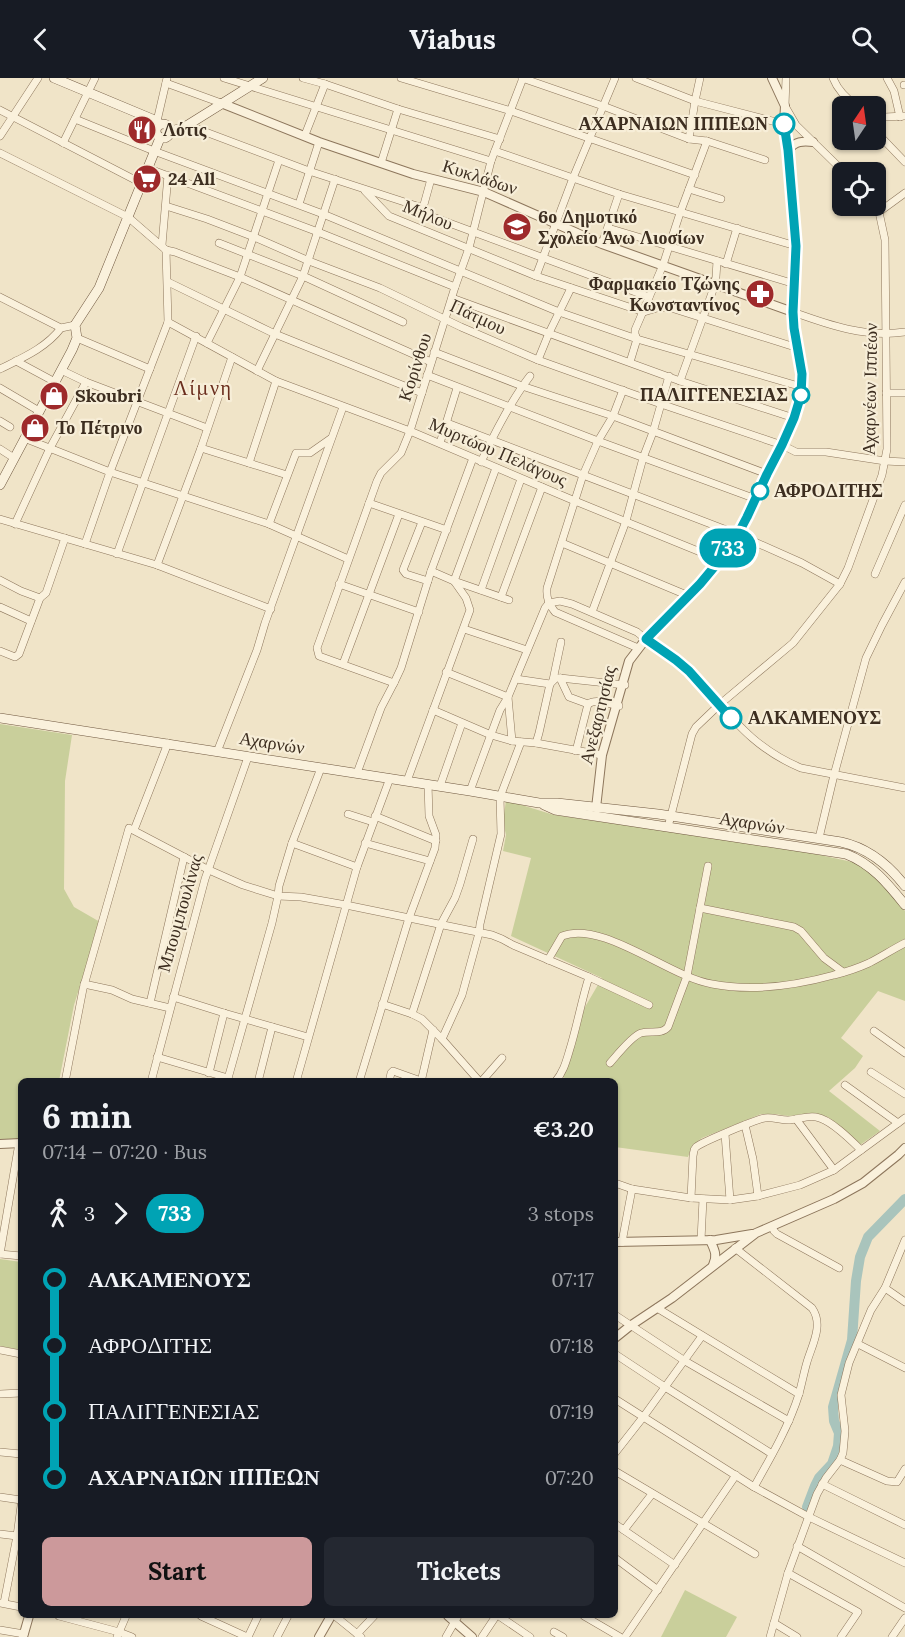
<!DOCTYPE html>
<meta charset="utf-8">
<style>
:root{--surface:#171b24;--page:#242831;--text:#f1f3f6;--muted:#9ea1a6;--accent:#cc999b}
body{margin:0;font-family:Lora,serif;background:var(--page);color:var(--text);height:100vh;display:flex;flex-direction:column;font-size:22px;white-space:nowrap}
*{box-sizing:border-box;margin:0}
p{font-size:20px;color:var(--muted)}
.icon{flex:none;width:33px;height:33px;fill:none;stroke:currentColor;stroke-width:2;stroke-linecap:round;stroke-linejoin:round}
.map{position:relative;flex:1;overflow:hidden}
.panel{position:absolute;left:18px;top:1000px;width:600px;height:540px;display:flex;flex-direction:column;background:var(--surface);border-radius:9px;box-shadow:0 2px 4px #0004}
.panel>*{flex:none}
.badge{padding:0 12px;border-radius:20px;font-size:21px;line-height:39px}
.needle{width:39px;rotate:13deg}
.buttons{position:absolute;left:832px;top:18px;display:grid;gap:12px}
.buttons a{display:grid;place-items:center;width:54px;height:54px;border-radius:9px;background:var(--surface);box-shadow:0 2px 4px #0004;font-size:30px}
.map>.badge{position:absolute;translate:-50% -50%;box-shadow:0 0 0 3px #fff}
.legs{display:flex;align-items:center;gap:9px;height:66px;padding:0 24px;font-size:20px}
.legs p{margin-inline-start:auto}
.summary{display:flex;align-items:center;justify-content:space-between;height:102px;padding:0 24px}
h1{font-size:33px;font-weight:700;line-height:45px}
.primary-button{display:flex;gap:12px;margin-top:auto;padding:12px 24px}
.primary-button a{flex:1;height:69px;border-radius:9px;background:var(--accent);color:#111;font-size:24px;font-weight:700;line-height:69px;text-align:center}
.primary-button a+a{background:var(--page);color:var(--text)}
ul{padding:0 24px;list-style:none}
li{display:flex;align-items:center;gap:21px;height:66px;font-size:22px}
li i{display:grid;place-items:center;width:9px;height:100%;margin:0 8px;background:currentColor}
li i::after{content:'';width:15px;height:15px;margin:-8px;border:4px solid;border-radius:50%;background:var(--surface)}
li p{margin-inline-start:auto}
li:first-child i{background:linear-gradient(#0000 50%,currentColor 0)}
li:last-child i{background:linear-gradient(currentColor 50%,#0000 0)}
header{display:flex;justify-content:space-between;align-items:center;height:78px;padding:0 24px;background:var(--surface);font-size:27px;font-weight:700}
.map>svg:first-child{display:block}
.green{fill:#c9cf9b}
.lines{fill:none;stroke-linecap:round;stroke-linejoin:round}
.river{stroke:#a9c4bc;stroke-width:10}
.minor-casing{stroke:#8d765c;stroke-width:8}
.tertiary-casing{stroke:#8d765c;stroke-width:10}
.secondary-casing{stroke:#6f573f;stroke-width:10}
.minor{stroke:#faf1dc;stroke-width:7}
.tertiary{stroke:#faf1dc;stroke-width:8}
.secondary{stroke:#faf1dc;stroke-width:9}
.line-1-casing{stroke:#fff;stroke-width:14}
.line-1{stroke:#00a3b4;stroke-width:9}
.stop-1-dot{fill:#fff;stroke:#00a3b4;stroke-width:3}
.labels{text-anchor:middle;stroke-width:4.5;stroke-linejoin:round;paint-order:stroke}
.stop-label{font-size:18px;font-weight:bold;fill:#3d2e20;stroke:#f7eed8;text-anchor:end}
.poi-label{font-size:18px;font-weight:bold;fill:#3d2e20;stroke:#f7eed8;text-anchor:start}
.street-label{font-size:18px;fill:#3d2e20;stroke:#f7eed8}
.neighbourhood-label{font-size:20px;letter-spacing:1.5px;fill:#6b2e1e;stroke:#f7eed8}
</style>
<header><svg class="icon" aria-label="back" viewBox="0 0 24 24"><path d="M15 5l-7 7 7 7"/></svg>Viabus<svg class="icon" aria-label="search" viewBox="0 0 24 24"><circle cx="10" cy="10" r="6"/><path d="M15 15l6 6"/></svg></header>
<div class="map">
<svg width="905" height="1559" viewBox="0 0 905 1559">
<rect width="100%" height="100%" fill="#f0e4c8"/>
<g class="green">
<path d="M0 646 72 657 65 703 64 811 74 829 100 844 74 927 59 1003 21 1004V1061H0Z"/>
<path d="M506 722 554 737 792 771 857 785 875 795 905 833V923L878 913 841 960 863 978 855 990 829 1013 880 1053 860 1067 828 1039 813 1035 789 1038 775 1036H761L702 1060 692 1068 688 1079 615 1069V1004L571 1003 563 999 585 929 602 900 511 858 531 780 503 773 506 757 503 744Z"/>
<path d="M0 1181 21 1184V1272L0 1268Z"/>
<path d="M685 1512 737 1539 726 1559H661Z"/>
</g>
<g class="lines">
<path class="river" d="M807 1429 815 1408 819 1400 832 1386 838 1368 839 1355 834 1343 833 1329 852 1262 856 1203 860 1179 868 1159 905 1121"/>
<g class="minor-casing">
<g id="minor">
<path d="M224 0 491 83"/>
<path d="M303 0 325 6 398 31 500 61"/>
<path d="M401 0 511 33 695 97"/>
<path d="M522 0 603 28 689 61 707 63 765 82"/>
<path d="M636 0 695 23 784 46"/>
<path d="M786 0 785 28 796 47 844 94"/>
<path d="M833 0C838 13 847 21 857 28"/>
<path d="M887 0 894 13 900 39"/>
<path d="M166 5 221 25"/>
<path d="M904 7H905"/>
<path d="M0 32 141 105"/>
<path d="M876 36 885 39 905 38"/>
<path d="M75 41 154 73 323 136 559 234 637 261 802 309"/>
<path d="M157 43 167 0"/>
<path d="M187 47 309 93 423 130 433 139 649 219"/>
<path d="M305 57 325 6"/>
<path d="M0 58 38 0"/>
<path d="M880 58 905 84"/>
<path d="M689 61 695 23 700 0"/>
<path d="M63 65 95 0"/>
<path d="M495 73 619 116 796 168"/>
<path d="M0 75 128 139 166 172 175 174 240 199 431 284"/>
<path d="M381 85 398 31"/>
<path d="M147 90 318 154 455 209"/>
<path d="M689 111 721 121"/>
<path d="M365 113 389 138 536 198 644 234 657 230 668 229 798 270"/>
<path d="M299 126 319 64"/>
<path d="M166 128 207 141 254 159 309 183 380 210 461 249 538 282 661 326 782 367 796 374H826L885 383 905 384"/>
<path d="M423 130 431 101"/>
<path d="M879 134 905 115"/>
<path d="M608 150 795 206"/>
<path d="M219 165 303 198 403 244"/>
<path d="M602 166 619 116"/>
<path d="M162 167 168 97"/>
<path d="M726 186 737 150"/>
<path d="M536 198 573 100 615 0"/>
<path d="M168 204 275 256 422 315"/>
<path d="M0 219 61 250"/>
<path d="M452 220 680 303 794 340"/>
<path d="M793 234C829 247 866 260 905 254"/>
<path d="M168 244 276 303 410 353 575 423 720 482"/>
<path d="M77 260 150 291"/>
<path d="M207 265 240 199 279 82"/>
<path d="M434 274 522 308 613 338 767 396"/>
<path d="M538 282 549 255 571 210"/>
<path d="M16 283 55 304"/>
<path d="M630 284 637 261 635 256V252L663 187 680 135 707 63"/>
<path d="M0 291C22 280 46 270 61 250L75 247"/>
<path d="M61 292 86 304 207 350"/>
<path d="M257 293 303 198 335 101"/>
<path d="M427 297 598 363 756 421"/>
<path d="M680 303 713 212 716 199 717 183"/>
<path d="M0 310 39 333"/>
<path d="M623 312 613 338 598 363 583 397 547 510C546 520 549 526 555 534L638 570"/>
<path d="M886 315H905"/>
<path d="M0 343 10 349"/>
<path d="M447 345 737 456 802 485 840 506"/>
<path d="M24 360 110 394 269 446 348 481"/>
<path d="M440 365 457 310"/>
<path d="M201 370 287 397"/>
<path d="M0 371 14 380"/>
<path d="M481 384C495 354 510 324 530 298"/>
<path d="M249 385 276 303"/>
<path d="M369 425 447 452"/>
<path d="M0 441 157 487 271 531"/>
<path d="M422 444 403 492 406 496 428 503"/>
<path d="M15 446 50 370 86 304"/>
<path d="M269 446 296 375H310L330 361"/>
<path d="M562 465 689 518"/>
<path d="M85 466 110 394 168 244 166 172"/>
<path d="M117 476 196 258"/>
<path d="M157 487 201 370 232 279"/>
<path d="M431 493 454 503 509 522"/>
<path d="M875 496 905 427"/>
<path d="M0 502 21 513 40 520"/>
<path d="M339 506 419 534"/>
<path d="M481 512 521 401"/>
<path d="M501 519 542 409"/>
<path d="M549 525 560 523 572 526 637 554C643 559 649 564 655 568 667 576 679 583 689 593 727 632 748 668 801 690L905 710"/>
<path d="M0 529 31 543"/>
<path d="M592 534 626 443 643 380 653 354 669 298"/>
<path d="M464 551 527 572"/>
<path d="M0 573 15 579 19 576 40 520 46 515 65 460"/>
<path d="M343 586 399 436"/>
<path d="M446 594 508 619 512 663"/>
<path d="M560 600 569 619 588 626"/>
<path d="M516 601 550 606 556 600H560L625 607"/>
<path d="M553 602 561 564"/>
<path d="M394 605 401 590 431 493 473 380"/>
<path d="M433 632 491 657 512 663 536 665 602 677"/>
<path d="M536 665 539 655 550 606"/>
<path d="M576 673 588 626C596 620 609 626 619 628"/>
<path d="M217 674 257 572 265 545 343 329"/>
<path d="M357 695 381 630 394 605 319 578 317 570 377 403 381 395 401 375 410 353 455 209 469 170 491 83 523 0"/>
<path d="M407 703 470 532 466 520 454 503 496 390"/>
<path d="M440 708 462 645"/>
<path d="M470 713 500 632 508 619 545 530 549 525"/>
<path d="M348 736 373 744"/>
<path d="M375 738 436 763"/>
<path d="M668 749 692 656 696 649 719 627 793 565 840 506 848 490 882 397 887 371 885 162 879 134 873 128"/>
<path d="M134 752 168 665"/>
<path d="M819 760 834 697 866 580 882 547 905 504"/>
<path d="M292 765 357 789"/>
<path d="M365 765 430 783"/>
<path d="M700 830 794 849 801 853 824 880 843 894"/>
<path d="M548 882 562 858C603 842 669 899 712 906 753 914 794 908 834 897 846 894 858 890 869 885 881 879 893 871 905 865"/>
<path d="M84 906 112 912 132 921 170 930"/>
<path d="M173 919 224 935 308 959"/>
<path d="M150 925 184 779"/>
<path d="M382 926 412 936 422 941 442 961 480 1004"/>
<path d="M412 936 441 846 455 820 460 806 473 761"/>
<path d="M874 953 905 975"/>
<path d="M442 961 462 917 479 855 480 846 501 756 500 719 521 664"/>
<path d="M157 979 228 1000"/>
<path d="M610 985C617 977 632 958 641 955 651 952 661 957 668 949L687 898 708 788"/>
<path d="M871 994 905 1016"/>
<path d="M209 995 224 935"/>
<path d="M65 1004 83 911 129 750 209 792 243 807 278 818 301 819 346 827 492 857 502 861 513 867 589 899 649 927"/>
<path d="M151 1004 205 801 248 679"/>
<path d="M227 1004 272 845 278 818 279 808 292 765 321 690"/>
<path d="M258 1004 272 949"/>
<path d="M296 1004 357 789 390 700"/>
<path d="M359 1004 409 840 435 770 436 757 429 738 428 706"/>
<path d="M389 1004 391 995 393 993 421 1003"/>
<path d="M421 1004 433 952"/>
<path d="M481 1004 502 980"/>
<path d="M555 1004C563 995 566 984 569 974 577 949 581 924 589 899"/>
<path d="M845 1007 898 1045"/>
<path d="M796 1041 834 1092"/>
<path d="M745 1047 753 1081 758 1118"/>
<path d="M725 1056 730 1122"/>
<path d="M615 1105 632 1111 691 1120 730 1122 758 1118 800 1107 834 1092 905 1040"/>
<path d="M691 1120 693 1078C694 1074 693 1072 696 1069 702 1064 757 1041 765 1040 773 1039 780 1042 788 1042 797 1042 807 1037 816 1039 830 1041 850 1061 861 1072"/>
<path d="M772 1148 774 1153 777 1156 839 1190"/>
<path d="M701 1162 703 1121"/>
<path d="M622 1164 632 1111"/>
<path d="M735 1170 812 1230C824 1247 812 1267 807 1284 804 1294 802 1305 799 1316 789 1348 771 1379 754 1409"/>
<path d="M0 1176 19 1065"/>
<path d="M0 1176 21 1178"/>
<path d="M885 1210 905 1224"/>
<path d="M657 1230 799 1316"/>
<path d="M615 1237 685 1283 789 1343"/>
<path d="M858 1266 905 1290"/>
<path d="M0 1272 21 1276"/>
<path d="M615 1276 665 1309 772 1376"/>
<path d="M0 1316 21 1315"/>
<path d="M615 1321 754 1409 809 1439 905 1485"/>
<path d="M0 1374 21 1376"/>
<path d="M615 1375 644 1338 702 1258"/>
<path d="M840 1382 887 1403 897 1404 905 1391"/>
<path d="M615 1393 755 1476"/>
<path d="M822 1406 905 1447"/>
<path d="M0 1419 21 1422"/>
<path d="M615 1446 675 1487"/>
<path d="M624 1452 652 1416"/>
<path d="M0 1456 17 1458"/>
<path d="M797 1468 905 1530"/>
<path d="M615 1480 658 1512"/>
<path d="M788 1495 858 1534 841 1559"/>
<path d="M0 1525 21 1529"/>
<path d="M4 1525 17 1458 21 1428"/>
<path d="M59 1538 119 1554 132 1559"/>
<path d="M201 1538 247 1559"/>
<path d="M335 1538 361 1559"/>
<path d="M499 1538 530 1559"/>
<path d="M584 1538 620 1559"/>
<path d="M774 1545 797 1559"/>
<path d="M0 1552 24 1556"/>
<path d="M554 1554 563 1559"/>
<path d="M357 1556 374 1538"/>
<path d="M117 1559 126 1538"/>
<path d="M248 1559 258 1538"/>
<path d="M277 1559 288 1538"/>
<path d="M446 1559 458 1538"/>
<path d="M482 1559 496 1538"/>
<path d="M625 1559 736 1397"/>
<path d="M770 1559 788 1495 817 1416 826 1400 840 1382 843 1375 845 1353 841 1317 849 1285 871 1232 885 1210 905 1162"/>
<path d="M892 1559 905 1540"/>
</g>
</g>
<g class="tertiary-casing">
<g id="tertiary">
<path d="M221 25 319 64 413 96 484 114 602 166 793 234"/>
<path d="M788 72C796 63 802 63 813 64"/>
<path d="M596 730 602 677 629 583 642 566 709 495 720 482 737 456 748 439 767 396 782 367 794 340 801 317 802 296 794 250 793 234 796 168 788 72 784 46 785 28 772 0"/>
<path d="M0 1066 21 1065"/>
<path d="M710 1162C714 1171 718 1177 713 1187"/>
<path d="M615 1164 716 1162 752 1156"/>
<path d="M615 1260 630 1248 672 1220 756 1155 834 1121 863 1105 898 1077 905 1070"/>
<path d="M448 1538 472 1559"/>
<path d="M23 1559 29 1538"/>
<path d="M319 1559 331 1538"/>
</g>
</g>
<g class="secondary-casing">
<g id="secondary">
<path d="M54 0 157 43 159 46"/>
<circle cx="163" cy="53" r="7"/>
<path d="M170 53 183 50 263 0"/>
<path d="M0 407 72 272 77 260 75 247 99 210 160 60"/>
<path d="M0 640 470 713 539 725H557L658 736 841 764C868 770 888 786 905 808"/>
<path d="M544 727 555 732 846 776C872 786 888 806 905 827"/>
</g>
</g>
<use href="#minor" class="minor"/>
<use href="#tertiary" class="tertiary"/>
<use href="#secondary" class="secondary"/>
</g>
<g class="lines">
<g class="line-1-casing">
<path id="line-1" d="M731 640 689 593 676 582 646 561 700 506 720 482 738 456 747 439 767 396 782 367 794 340 801 317 802 296 794 250 793 234 796 168 788 72 784 46"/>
</g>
<use href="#line-1" class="line-1"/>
</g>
<defs>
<g id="restaurant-disc" transform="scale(1.5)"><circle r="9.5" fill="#9e2a2b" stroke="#f7eed8"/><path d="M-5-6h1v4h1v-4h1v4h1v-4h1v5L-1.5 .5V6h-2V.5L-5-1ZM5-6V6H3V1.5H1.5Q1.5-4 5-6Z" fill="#fff"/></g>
<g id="supermarket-disc" transform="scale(1.5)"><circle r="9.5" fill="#9e2a2b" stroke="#f7eed8"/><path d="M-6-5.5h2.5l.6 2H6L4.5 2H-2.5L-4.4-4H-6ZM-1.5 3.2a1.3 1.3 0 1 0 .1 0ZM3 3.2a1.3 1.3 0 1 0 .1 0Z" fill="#fff"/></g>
<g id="school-disc" transform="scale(1.5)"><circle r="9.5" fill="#9e2a2b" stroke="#f7eed8"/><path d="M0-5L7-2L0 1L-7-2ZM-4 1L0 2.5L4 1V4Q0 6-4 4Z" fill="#fff"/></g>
<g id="pharmacy-disc" transform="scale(1.5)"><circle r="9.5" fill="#9e2a2b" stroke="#f7eed8"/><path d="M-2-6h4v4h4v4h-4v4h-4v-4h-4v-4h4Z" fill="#fff"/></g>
<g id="shop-disc" transform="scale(1.5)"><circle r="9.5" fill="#9e2a2b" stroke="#f7eed8"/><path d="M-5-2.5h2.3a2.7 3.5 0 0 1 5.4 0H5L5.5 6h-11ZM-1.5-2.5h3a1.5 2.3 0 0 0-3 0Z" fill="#fff"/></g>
</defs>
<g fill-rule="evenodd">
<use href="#restaurant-disc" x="142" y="52"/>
<use href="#supermarket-disc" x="147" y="101"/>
<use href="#school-disc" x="517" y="149"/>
<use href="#pharmacy-disc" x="760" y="216"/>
<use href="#shop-disc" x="54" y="318"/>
<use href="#shop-disc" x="35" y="350"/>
</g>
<g class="stop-1-dot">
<circle cx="784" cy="46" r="10"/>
<circle cx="801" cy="317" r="8"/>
<circle cx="760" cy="413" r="8"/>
<circle cx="731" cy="640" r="10"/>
</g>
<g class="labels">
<g class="stop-label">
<text x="768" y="52">ΑΧΑΡΝΑΙΩΝ ΙΠΠΕΩΝ</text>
<text x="788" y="323">ΠΑΛΙΓΓΕΝΕΣΙΑΣ</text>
<text x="774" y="419" text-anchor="start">ΑΦΡΟΔΙΤΗΣ</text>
<text x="748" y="646" text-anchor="start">ΑΛΚΑΜΕΝΟΥΣ</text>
</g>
<g class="poi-label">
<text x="163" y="58">Λότις</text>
<text x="168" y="107">24 All</text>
<text x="538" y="145">6ο Δημοτικό<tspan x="538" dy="21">Σχολείο Άνω Λιοσίων</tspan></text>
<text x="739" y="212" text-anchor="end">Φαρμακείο Τζώνης<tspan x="739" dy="21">Κωνσταντίνος</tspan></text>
<text x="75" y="324">Skoubri</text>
<text x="56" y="356">Το Πέτρινο</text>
</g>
<g class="street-label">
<text transform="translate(480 99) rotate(18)" y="6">Κυκλάδων</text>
<text transform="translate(428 137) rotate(22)" y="6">Μήλου</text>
<text transform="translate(478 239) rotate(25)" y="6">Πάτμου</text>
<text transform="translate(415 289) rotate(-72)" y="6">Κορίνθου</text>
<text transform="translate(870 311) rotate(-89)" y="6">Αχαρνέων Ιππέων</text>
<text transform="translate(498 374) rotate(23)" y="6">Μυρτώου Πελάγους</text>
<text transform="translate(598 637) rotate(-76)" y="6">Ανεξαρτησίας</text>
<text transform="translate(272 665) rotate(9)" y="6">Αχαρνών</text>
<text transform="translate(752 745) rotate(9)" y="6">Αχαρνών</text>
<text transform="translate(180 835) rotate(-74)" y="6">Μπουμπουλίνας</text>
</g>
<g class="neighbourhood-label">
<text x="203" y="317">Λίμνη</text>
</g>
</g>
</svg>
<div class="buttons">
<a><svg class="needle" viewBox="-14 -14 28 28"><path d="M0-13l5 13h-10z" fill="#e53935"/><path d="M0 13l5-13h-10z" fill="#9ea1a6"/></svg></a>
<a><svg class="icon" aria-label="locate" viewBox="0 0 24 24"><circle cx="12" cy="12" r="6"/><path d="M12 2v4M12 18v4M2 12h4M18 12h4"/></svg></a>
</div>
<b class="badge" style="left:728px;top:470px;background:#00a3b4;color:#fff">733</b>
<section class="panel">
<div class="summary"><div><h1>6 min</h1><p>07:14 – 07:20 · Bus</p></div><b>€3.20</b></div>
<div class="legs"><svg class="icon" aria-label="walk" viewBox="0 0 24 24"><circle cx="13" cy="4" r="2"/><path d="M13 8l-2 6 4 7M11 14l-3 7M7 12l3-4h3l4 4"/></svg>3<svg class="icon" aria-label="forward" viewBox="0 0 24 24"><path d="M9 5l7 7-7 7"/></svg><b class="badge" style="background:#00a3b4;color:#fff">733</b><p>3 stops</p></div>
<ul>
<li><i style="color:#00a3b4"></i><b>ΑΛΚΑΜΕΝΟΥΣ</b><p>07:17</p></li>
<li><i style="color:#00a3b4"></i><span>ΑΦΡΟΔΙΤΗΣ</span><p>07:18</p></li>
<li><i style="color:#00a3b4"></i><span>ΠΑΛΙΓΓΕΝΕΣΙΑΣ</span><p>07:19</p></li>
<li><i style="color:#00a3b4"></i><b>ΑΧΑΡΝΑΙΩΝ ΙΠΠΕΩΝ</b><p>07:20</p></li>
</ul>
<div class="primary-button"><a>Start</a><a>Tickets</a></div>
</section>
</div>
